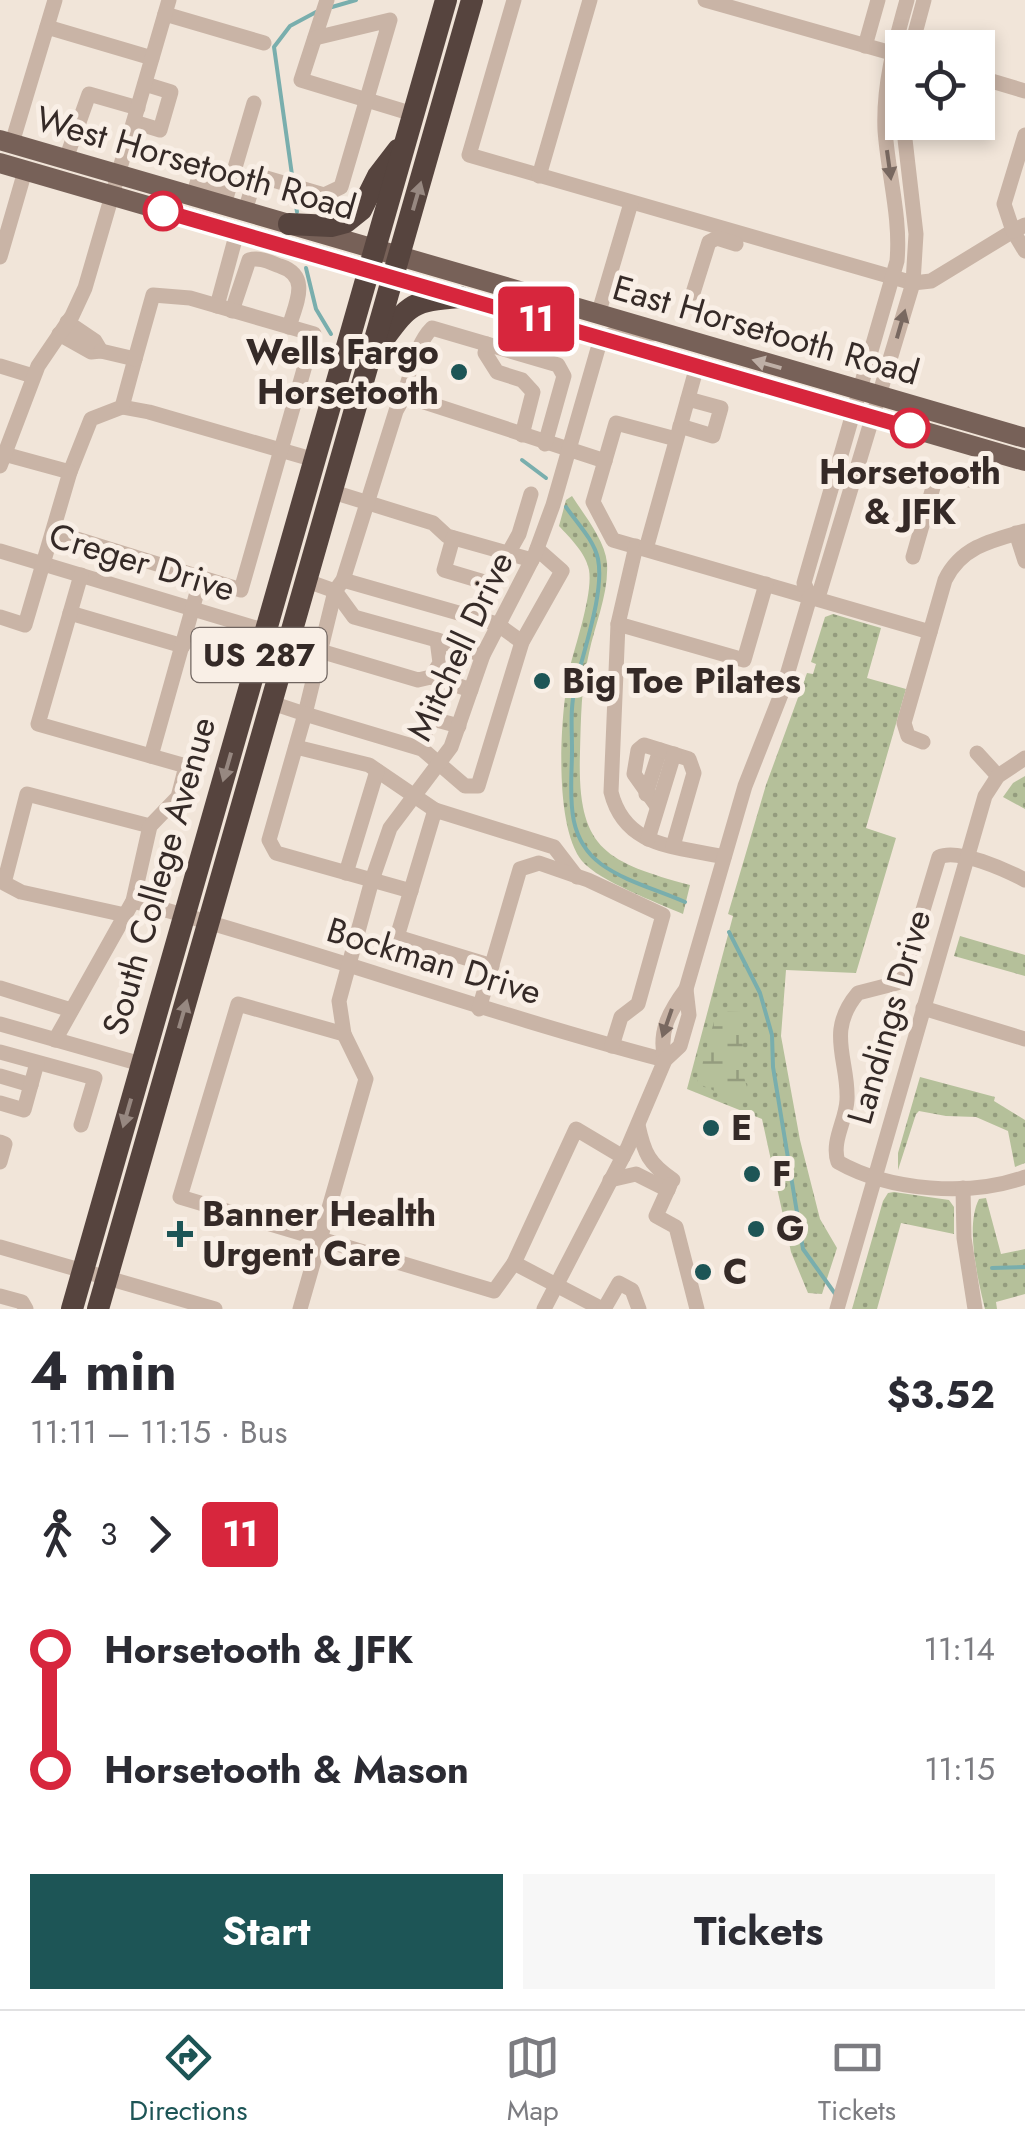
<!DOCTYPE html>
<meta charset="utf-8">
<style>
:root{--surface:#fff;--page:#f7f7f7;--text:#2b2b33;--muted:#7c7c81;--line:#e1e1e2;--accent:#1d5556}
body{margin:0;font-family:Jost,sans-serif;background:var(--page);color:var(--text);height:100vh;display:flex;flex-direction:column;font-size:38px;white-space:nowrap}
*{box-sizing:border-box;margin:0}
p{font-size:32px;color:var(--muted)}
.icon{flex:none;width:55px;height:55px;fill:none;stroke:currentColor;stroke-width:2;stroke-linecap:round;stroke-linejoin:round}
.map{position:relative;height:1309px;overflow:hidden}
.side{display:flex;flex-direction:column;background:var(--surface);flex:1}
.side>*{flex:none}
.badge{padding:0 20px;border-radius:8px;font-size:35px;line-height:65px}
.fabs{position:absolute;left:885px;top:30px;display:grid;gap:20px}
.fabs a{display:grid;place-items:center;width:110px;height:110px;border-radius:0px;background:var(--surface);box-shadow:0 5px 15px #0003;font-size:50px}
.map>.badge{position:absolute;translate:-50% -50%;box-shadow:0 0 0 5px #fff}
.legs{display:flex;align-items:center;gap:15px;height:110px;padding:0 30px;font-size:32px}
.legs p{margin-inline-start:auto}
.head{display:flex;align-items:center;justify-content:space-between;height:170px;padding:0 30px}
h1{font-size:55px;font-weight:700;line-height:75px}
.action{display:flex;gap:20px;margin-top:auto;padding:20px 30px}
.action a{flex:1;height:115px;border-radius:0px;background:var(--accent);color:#fff;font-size:40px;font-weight:700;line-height:115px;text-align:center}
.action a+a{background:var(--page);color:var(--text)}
ul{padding:0 30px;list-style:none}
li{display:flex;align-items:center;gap:35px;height:120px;font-size:38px}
li i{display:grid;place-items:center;width:15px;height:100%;margin:0 12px;background:currentColor}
li i::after{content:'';width:25px;height:25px;margin:-12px;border:8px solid;border-radius:50%;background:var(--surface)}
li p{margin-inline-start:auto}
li:first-child i{background:linear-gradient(#0000 50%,currentColor 0)}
li:last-child i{background:linear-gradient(currentColor 50%,#0000 0)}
.menu{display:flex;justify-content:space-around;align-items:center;height:140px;border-top:2px solid var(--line);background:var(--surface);font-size:28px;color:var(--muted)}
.menu a{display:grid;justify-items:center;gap:5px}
.menu .selected{color:var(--accent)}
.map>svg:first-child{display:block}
.grass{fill:url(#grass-dots)}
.wetland{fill:url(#wetland-marsh)}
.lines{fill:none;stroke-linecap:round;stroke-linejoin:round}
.stream{stroke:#79aead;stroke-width:4}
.minor{stroke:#c9b4a6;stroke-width:15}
.major{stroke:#776158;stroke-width:20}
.highway{stroke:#56443e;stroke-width:22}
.oneway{fill:#786860}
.oneway2{fill:#978881}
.oneway3{fill:#beafa6}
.line-1-casing{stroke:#fff;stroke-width:22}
.line-1{stroke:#d7263d;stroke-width:15}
.stop-1-dot{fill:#fff;stroke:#d7263d;stroke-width:5}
.poi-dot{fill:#1d5556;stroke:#f9efe6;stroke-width:4}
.labels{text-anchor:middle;stroke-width:10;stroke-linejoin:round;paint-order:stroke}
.shield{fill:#f9efe6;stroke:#706560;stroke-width:2.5}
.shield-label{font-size:32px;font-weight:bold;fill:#352a27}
.street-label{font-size:35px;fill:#352a27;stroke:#f9efe6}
.poi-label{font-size:35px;font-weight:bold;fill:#352a27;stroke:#f9efe6;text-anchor:start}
.stop-label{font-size:35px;font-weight:bold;fill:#352a27;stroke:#f9efe6}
</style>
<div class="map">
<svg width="1025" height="1309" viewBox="0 0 1025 1309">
<defs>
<pattern id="grass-dots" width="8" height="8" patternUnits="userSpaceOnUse" patternTransform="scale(2.5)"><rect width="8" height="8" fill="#b5c09a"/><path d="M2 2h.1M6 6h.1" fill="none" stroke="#949c7e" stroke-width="1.8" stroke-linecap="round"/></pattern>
<pattern id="wetland-marsh" width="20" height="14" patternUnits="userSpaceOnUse" patternTransform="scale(2.5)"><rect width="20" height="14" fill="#b5c09a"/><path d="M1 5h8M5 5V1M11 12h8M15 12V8" fill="none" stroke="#949c7e"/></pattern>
</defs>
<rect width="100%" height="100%" fill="#f1e5d9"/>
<g class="grass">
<path d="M572 496C584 515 605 540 607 563 609 593 595 624 589 653 581 686 581 719 580 752 577 848 603 861 690 885L683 914C658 903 599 881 582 861 553 825 560 712 570 667 576 643 593 593 589 570 586 553 570 538 559 526L566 500Z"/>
<path d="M833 614 881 628 867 678 906 689 866 828 896 838 856 973 786 970 781 1036 800 1140 820 1219 837 1248 822 1294 808 1293 791 1252 762 1119 687 1089 733 916 728 914 766 785 807 673 813 674 816 664 811 662 825 617Z"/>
<path d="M1025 776V809L1003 797 1013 783Z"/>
<path d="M960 936 1025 955V976L954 956Z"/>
<path d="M920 1077 995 1097 994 1101 1025 1120V1163L1015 1167 1008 1131 976 1117 946 1116 919 1111 916 1114 898 1170V1153Z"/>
<path d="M894 1192 949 1200 954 1207V1234L901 1223 877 1309H852L883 1201 888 1193Z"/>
<path d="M986 1198 1001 1254 1025 1249V1294L996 1302 997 1309H985C978 1280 965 1226 979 1199Z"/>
</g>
<path class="wetland" d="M725 1011 741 1012C746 1038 738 1062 747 1087L741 1103 697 1083 715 1018Z"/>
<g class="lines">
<g class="stream">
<path d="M332 7 356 0"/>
<path d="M293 182 274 47 290 26 318 11"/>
<path d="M294 192 297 212"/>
<path d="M306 268 316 309 331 334"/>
<path d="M522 460 546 478"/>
<path d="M566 507C577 523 594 540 598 559 605 593 582 654 575 688 570 708 572 729 572 750 572 790 563 836 601 864 624 881 658 890 685 902"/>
<path d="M729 932 760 993 772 1035 773 1067 803 1249 836 1295"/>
<path d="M992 1268 1025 1267"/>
</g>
<g class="minor">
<path d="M327 0 301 80 413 114"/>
<path d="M514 0 469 155 913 283 931 281 1013 231 1025 251"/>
<path d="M705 0 902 56"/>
<path d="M165 14 264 43"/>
<path d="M47 27 152 58"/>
<path d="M865 46 878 0"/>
<path d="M911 48 924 0"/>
<path d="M978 77 1025 91"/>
<path d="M134 122 160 130 171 92 145 84"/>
<path d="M1025 135 1004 204 1013 231 1025 225"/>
<path d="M12 143 55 0"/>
<path d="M66 159 89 94 138 108"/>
<path d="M539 176 590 0"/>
<path d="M193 196 198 180 228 189"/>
<path d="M224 205 254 103"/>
<path d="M245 211 256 175 324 195 341 187 390 20 315 38"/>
<path d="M0 257 25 171"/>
<path d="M693 293 709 242 717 238 736 244"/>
<path d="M217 306 237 232"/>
<path d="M232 311 249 260C260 257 269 262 280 266 311 276 296 303 289 327"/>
<path d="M598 315 631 203"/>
<path d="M59 334 91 352 101 351 95 341 67 322"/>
<path d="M487 344 485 353 497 372 522 380 533 392 522 435"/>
<path d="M0 366 33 376"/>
<path d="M406 396 605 461"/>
<path d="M122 407 149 412 315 460"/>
<path d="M680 426 713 436 721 408 688 399"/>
<path d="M676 439 616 423 593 502 613 540 930 632"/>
<path d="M4 454 70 472 91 419 122 407 135 359 101 351"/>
<path d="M0 466 38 366 72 316 85 288 169 0"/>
<path d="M333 492 433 523 447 536 532 560"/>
<path d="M54 532 241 590 314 334 190 298 153 295 135 359"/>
<path d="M1016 533 1025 561"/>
<path d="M453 538 444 570 491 584 519 534 531 494"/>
<path d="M636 546 618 624 611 792C625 848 675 846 724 857"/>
<path d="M646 549 697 366"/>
<path d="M0 551 266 631"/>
<path d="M913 557 934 484 947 474 973 481"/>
<path d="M343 580 497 624 522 642"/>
<path d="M810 597 804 583 897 261C901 217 888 174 885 130 883 84 895 43 907 0"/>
<path d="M70 613 183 646"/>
<path d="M0 617 25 625 70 472"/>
<path d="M618 624 744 660 766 584"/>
<path d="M437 640 483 655"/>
<path d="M320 651 418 680 431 677 440 663 437 640 354 617 335 591 343 580 396 411C412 386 411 349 432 328L558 365 564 376 545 444"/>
<path d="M431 677 471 690"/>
<path d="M272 703 305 714 335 591 307 581"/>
<path d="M923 742 908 736 904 723 945 580C961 547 992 540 1025 531"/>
<path d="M296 747 369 765 435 810"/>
<path d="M422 749 429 718 459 726"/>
<path d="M977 753 998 776"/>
<path d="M151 756 201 578"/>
<path d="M646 794 660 750"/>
<path d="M656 805 634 774 638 750 644 745 689 759 694 773 673 846"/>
<path d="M648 839 674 754"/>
<path d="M346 873 377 771"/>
<path d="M1025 880C1006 870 958 848 939 857L904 973 897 983 858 993C825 1032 849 1060 847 1100 846 1121 831 1141 838 1162 889 1191 970 1197 1025 1177"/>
<path d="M411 891 276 853 269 840 305 714 422 749 465 786H478L522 642 562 571 537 549"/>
<path d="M133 901C312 949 486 1013 665 1060"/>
<path d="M125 915 21 892 4 883 27 794 150 826"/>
<path d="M492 966 397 937 435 810 554 847 577 877"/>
<path d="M0 988 71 1010"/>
<path d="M923 1008 1025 1039"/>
<path d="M479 1009 520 869 539 863 588 880 663 915 638 1004 621 1017 612 1046"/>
<path d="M0 1024 141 1064"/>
<path d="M344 1034 238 1004 180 1197 494 1291 514 1263"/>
<path d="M55 1040 133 901 150 826 178 797 186 766 38 724 81 575"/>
<path d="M0 1052 95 1078 81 1125"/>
<path d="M665 1060C658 1032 669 1012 686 989L745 786 782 692 810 597 820 591 913 283 916 234 903 122"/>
<path d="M0 1076 31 1085"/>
<path d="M0 1103 24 1110 37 1063"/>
<path d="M638 1125C644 1153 649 1164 673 1180"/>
<path d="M0 1142 5 1144 0 1162"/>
<path d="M610 1180 636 1174 668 1190"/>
<path d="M670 1185 656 1216 676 1227 697 1309"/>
<path d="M963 1188 964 1238 975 1309"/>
<path d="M0 1247 215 1309"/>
<path d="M0 1296 22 1302 26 1309"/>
<path d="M300 1309 366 1079 344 1034 339 1001 372 880 390 828 451 747 483 655 535 554 553 505 601 338 620 332 652 334"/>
<path d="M544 1309 628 1147 665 1060 680 1046 689 1015 686 989"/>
<path d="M602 1309 514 1263 576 1129 623 1157"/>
<path d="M604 1309 619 1283 632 1290 639 1309"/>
<path d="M837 1309 985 796 998 776 1025 758"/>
</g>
<g class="major">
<path d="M0 140 1025 438"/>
<path d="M0 163 1025 461"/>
</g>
<g class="highway">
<path d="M289 224 331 226 346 222 361 210 378 176 398 150"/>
<path d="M379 345C409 305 409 301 460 297"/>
<path d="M72 1309 446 0"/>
<path d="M98 1309 472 0"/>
</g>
</g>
<defs><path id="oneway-solid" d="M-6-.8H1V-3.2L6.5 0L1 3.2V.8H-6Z" transform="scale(2.5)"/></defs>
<g class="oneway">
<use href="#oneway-solid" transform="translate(889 165) rotate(82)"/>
<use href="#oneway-solid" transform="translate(901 324) rotate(-74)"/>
<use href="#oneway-solid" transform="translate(667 1023) rotate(109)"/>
</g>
<g class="oneway2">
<use href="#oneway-solid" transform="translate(417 196) rotate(-74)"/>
<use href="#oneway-solid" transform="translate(227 767) rotate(106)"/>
<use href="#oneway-solid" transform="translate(183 1014) rotate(-74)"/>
<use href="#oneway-solid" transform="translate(127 1113) rotate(106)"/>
</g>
<use class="oneway3" href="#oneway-solid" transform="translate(767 364) rotate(-164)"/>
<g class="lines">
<g class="line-1-casing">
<path id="line-1" d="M163 211 910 428"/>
</g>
<use href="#line-1" class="line-1"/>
</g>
<g class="stop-1-dot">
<circle cx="163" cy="211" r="18"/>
<circle cx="910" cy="428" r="18"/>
</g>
<g class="poi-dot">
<circle cx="459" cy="372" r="10"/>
<circle cx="542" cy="681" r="10"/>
<circle cx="711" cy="1128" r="10"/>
<circle cx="752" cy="1174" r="10"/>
<circle cx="756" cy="1229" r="10"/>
<path d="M175 1219h10v10h10v10h-10v10h-10v-10h-10v-10h10z"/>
<circle cx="703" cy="1272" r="10"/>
</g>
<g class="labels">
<rect class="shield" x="191.5" y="628" width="135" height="54" rx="8"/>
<g class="shield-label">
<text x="259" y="666">US 287</text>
</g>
<g class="street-label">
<text transform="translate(196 163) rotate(16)" y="12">West Horsetooth Road</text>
<text transform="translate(766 330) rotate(16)" y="12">East Horsetooth Road</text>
<text transform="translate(142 562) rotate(17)" y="12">Creger Drive</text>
<text transform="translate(460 646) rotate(-65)" y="12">Mitchell Drive</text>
<text transform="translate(159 876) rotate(-74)" y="12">South College Avenue</text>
<text transform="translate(434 961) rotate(17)" y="12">Bockman Drive</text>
<text transform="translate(889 1017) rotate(-74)" y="12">Landings Drive</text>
</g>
<g class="poi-label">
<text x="439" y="364" text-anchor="end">Wells Fargo<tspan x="439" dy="40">Horsetooth</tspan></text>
<text x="562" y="693">Big Toe Pilates</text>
<text x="731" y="1140">E</text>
<text x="772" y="1186">F</text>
<text x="202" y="1226">Banner Health<tspan x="202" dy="40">Urgent Care</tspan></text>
<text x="776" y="1241">G</text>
<text x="723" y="1284">C</text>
</g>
<g class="stop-label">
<text x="910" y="484">Horsetooth<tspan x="910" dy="40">&amp; JFK</tspan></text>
</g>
</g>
</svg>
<div class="fabs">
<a><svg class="icon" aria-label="locate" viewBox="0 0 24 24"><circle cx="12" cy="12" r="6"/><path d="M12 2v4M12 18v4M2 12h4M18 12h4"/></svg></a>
</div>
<b class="badge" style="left:536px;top:319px;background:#d7263d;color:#fff">11</b>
</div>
<section class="side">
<div class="head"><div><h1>4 min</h1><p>11:11 – 11:15 · Bus</p></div><b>$3.52</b></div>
<div class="legs"><svg class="icon" aria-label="walk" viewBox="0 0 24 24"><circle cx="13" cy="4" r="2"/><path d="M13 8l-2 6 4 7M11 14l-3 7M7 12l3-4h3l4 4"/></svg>3<svg class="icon" aria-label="forward" viewBox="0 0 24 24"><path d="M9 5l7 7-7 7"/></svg><b class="badge" style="background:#d7263d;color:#fff">11</b></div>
<ul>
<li><i style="color:#d7263d"></i><b>Horsetooth &amp; JFK</b><p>11:14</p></li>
<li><i style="color:#d7263d"></i><b>Horsetooth &amp; Mason</b><p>11:15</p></li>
</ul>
<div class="action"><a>Start</a><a>Tickets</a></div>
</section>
<nav class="menu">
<a class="selected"><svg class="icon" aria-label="directions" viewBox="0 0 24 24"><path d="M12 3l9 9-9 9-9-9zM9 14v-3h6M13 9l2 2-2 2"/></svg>Directions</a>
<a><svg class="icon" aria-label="map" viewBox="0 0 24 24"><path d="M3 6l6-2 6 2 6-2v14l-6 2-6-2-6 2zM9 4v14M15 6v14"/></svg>Map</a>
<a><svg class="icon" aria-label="tickets" viewBox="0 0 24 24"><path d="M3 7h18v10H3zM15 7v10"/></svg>Tickets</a>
</nav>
